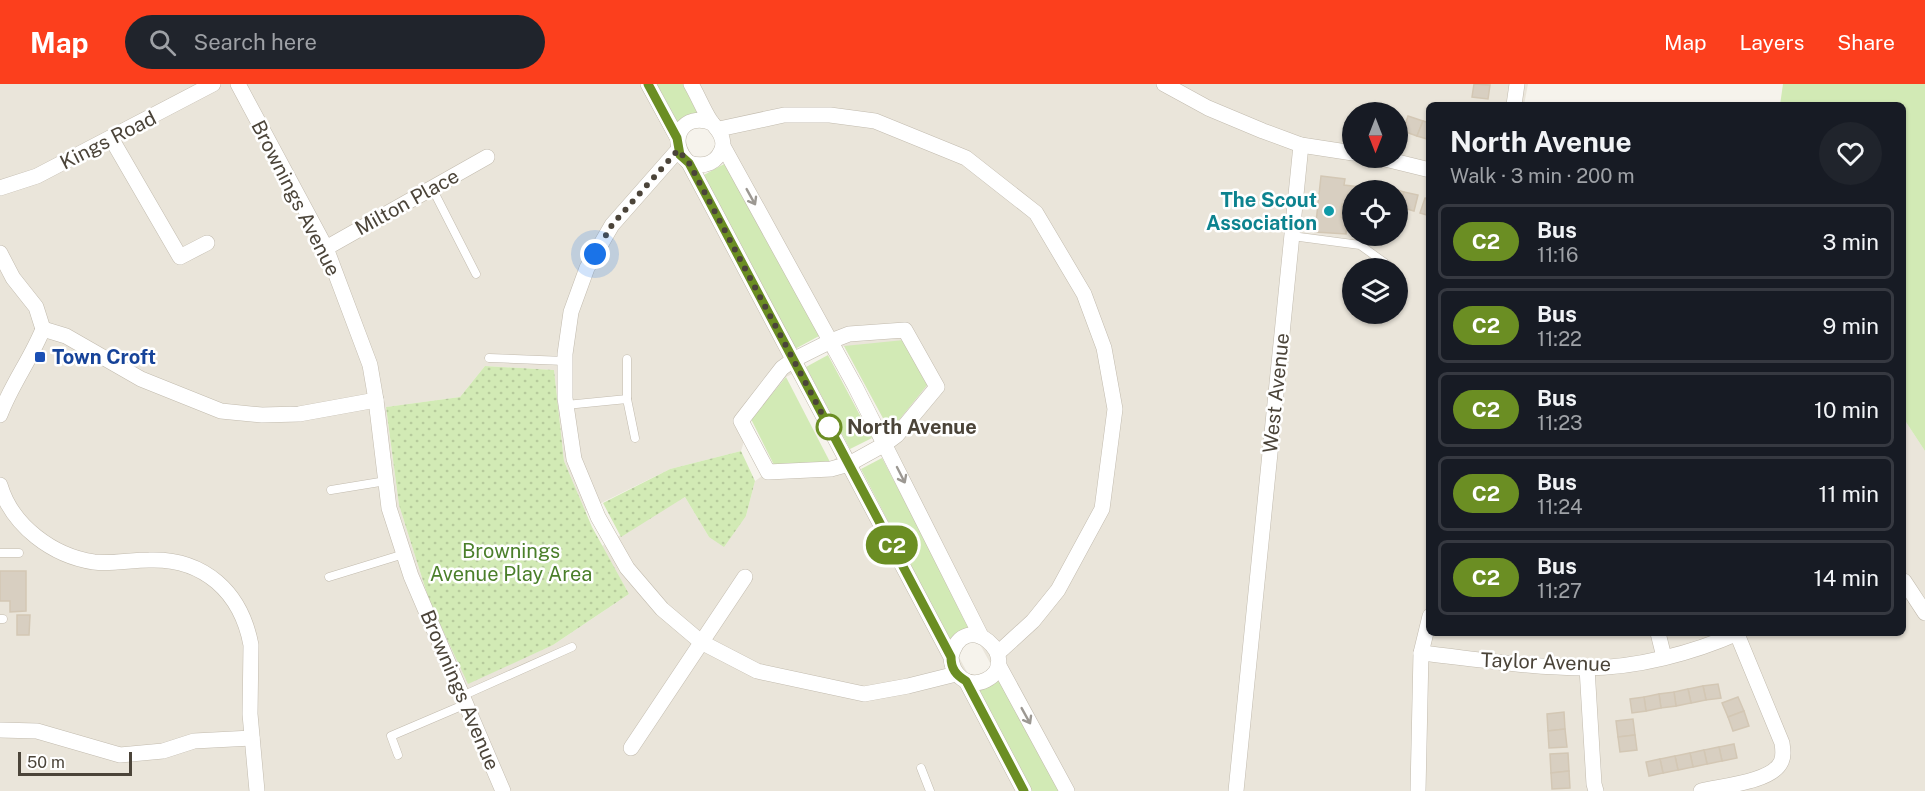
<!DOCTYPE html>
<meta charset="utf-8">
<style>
:root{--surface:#171b24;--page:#20242c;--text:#f1f3f6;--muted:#9ea1a6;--line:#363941;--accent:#fc3f1d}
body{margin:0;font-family:"Public Sans",sans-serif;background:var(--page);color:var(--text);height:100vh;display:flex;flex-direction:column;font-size:22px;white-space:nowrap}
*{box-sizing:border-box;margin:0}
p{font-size:20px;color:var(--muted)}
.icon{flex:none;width:33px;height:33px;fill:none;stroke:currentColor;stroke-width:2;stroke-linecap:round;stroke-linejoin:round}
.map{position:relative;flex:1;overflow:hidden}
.details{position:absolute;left:1426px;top:18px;width:480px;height:534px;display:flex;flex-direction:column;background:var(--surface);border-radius:9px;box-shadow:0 2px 4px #0004}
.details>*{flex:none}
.badge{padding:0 12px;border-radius:20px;font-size:21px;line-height:39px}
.needle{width:39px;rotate:180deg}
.buttons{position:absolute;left:1342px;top:18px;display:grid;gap:12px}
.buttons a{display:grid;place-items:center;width:66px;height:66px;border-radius:50%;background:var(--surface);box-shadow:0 2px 4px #0004;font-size:30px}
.scale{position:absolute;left:18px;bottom:15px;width:114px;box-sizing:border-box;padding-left:6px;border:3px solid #4b4439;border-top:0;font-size:16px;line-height:21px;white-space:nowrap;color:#4b4439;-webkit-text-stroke:4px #fff;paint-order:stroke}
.you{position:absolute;width:30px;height:30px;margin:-15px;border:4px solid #fff;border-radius:50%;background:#1a73e8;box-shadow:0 0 0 9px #1a73e833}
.map>.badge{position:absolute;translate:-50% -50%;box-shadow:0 0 0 3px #fff}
.round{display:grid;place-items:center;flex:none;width:63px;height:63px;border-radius:32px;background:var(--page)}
.overview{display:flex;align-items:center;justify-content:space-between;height:102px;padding:0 24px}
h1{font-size:28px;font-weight:700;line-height:45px}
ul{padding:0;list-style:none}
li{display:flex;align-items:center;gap:18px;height:75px;margin:0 12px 9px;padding:0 12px;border:3px solid var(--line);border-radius:9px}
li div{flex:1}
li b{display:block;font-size:22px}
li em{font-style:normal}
li .badge{min-width:66px;font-weight:700;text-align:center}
header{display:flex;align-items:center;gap:36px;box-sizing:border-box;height:84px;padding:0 30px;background:var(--accent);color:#fff}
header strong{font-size:28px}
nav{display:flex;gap:33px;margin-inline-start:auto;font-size:21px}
.search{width:420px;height:54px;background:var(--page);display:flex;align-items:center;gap:15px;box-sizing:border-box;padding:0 21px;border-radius:33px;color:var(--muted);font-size:22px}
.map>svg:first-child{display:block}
.residential{fill:#eae5da;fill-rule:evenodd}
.green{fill:#d2eab5}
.park{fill:url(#park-dots)}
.building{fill:#d8cfc1;stroke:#d3c7b4;stroke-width:1.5}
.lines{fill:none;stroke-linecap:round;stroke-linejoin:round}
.lane-casing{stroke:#c2bbae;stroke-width:9}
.street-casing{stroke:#c2bbae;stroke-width:16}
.lane{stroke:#fff;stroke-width:8}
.street{stroke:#fff;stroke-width:15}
.oneway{stroke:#9c9892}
.line-casing{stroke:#fff;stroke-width:14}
.line{stroke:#6b8e23;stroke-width:9}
.walk{stroke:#4b4439;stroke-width:6;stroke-dasharray:0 10.8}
.culture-dot{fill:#0f9aa8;stroke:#fff;stroke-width:2}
.transit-dot{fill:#1a4fb4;stroke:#fff;stroke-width:2}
.stop-dot{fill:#fff;stroke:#6b8e23;stroke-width:3}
.labels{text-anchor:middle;stroke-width:5;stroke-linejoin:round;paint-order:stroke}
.street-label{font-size:20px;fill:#4b4439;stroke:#fff}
.culture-label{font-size:20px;font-weight:bold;fill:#0d838f;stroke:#fff;text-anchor:end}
.transit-label{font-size:20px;font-weight:bold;fill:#164399;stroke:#fff;text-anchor:start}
.stop-label{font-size:20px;font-weight:bold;fill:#4b4439;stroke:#fff;text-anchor:start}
.park-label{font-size:20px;fill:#4a7f2a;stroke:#fff}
</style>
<header>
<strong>Map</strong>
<div class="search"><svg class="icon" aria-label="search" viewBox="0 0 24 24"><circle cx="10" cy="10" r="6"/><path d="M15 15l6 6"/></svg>Search here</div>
<nav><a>Map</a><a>Layers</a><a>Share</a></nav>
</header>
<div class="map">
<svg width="1925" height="707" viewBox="0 0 1925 707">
<defs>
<pattern id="park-dots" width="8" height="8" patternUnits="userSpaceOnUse" patternTransform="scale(1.5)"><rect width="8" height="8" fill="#d2eab5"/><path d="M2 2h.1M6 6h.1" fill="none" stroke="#b6ca9c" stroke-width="1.8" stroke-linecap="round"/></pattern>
</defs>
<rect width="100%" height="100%" fill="#f6f3ec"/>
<g class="residential">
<path d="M0 0H656L702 92 806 283 786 293 751 335 741 367 670 385 585 427 564 377 554 286 485 282 460 313 386 323 399 421 430 519 468 599 553 561 629 510 602 462 685 413 709 453 746 432 755 397 775 383 830 378 850 365 949 555 1032 707H0Z"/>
<path d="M685 0H1528L1524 21H1430V549H1904V335L1925 367V707H1060L971 544 872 354 890 347 844 262 828 271ZM1353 28H1398V74H1353ZM1353 106H1398V152H1353ZM1353 184H1398V230H1353Z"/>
</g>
<g class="green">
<path d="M656 0H685L700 28 677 40Z"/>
<path d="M1783 0H1925V367L1904 335V21H1780Z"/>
<path d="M726 79 819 252 795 265 702 92Z"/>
<path d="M904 256 928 300 890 347 844 262Z"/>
<path d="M828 271 872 354 850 365 806 283Z"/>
<path d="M786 293 830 378 775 383 751 335Z"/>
<path d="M882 374 971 544 949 555 861 385Z"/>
<path d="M999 594 1060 707H1032L978 606Z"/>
</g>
<g class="park">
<path d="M485 282 554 286 564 377 592 443 629 510 553 561 468 600 430 519 399 421 386 323 460 313Z"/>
<path d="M741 367 755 397 746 432 724 463 709 453 685 413 621 453 603 419 670 385Z"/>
</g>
<g class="building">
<path d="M1474 0 1490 1 1488 15 1472 13Z"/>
<path d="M1408 32 1423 37 1417 52 1403 47Z"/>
<path d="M1423 37 1430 39V56L1417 52Z"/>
<path d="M1321 92 1345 95 1344 101 1360 103V106H1353V121L1342 120 1341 133 1347 134 1346 150 1315 148Z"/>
<path d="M1390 104 1404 108 1400 123 1398 122V106H1389Z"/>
<path d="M1404 108 1418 111 1414 127 1400 123Z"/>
<path d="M1425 114 1430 115V132L1420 129Z"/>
<path d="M0 487H26V527L10 528V517H0Z"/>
<path d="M17 531H30L29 551H17Z"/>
<path d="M1718 600 1721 614 1706 616 1703 602Z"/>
<path d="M1703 602 1706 616 1691 619 1688 605Z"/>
<path d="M1688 605 1691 619 1676 622 1674 608Z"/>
<path d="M1674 608 1676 622 1661 624 1659 610Z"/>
<path d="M1659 610 1661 624 1646 627 1644 613Z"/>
<path d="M1644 613 1646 627 1632 629 1630 615Z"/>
<path d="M1738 613 1744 627 1728 633 1722 619Z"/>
<path d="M1744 627 1749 642 1733 647 1728 633Z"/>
<path d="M1564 628 1565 645 1548 647 1547 630Z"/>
<path d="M1633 635 1635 651 1618 653 1616 637Z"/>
<path d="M1565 645 1567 663 1549 664 1548 647Z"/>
<path d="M1635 651 1637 666 1620 668 1618 653Z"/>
<path d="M1734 660 1737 674 1722 677 1719 663Z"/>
<path d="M1719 663 1722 677 1707 680 1704 666Z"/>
<path d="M1704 666 1707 680 1693 683 1690 669Z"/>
<path d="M1568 669 1569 687 1551 689 1550 670Z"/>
<path d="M1690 669 1693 683 1678 686 1675 672Z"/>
<path d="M1675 672 1678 686 1663 689 1660 675Z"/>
<path d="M1660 675 1663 689 1649 692 1646 678Z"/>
<path d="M1569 687 1570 704 1552 705 1551 689Z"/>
</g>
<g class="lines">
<g class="lane-casing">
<g id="lane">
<path d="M432 104 476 190"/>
<path d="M1292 152 1360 161 1392 184"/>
<path d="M489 274 565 277"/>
<path d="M627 315V275"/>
<path d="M566 321 627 315 635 354"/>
<path d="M331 406 386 397"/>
<path d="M0 469H19"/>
<path d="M329 493 404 470"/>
<path d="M0 535H3"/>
<path d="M462 612 572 563"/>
<path d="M398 671 391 652 466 620"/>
<path d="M921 684 930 707"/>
</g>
</g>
<g class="street-casing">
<g id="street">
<path d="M238 0 326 164 370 281 376 316 389 424 411 492 503 707"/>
<path d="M648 0 677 53"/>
<path d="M691 0C698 12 703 25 710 36 716 45 723 49 723 62L855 302 981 552"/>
<path d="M1164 0 1208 24 1263 47 1301 61 1353 69"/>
<path d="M1514 21 1517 0"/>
<path d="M712 39C684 27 665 56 689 79L951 573C952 591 968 605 986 596 1025 576 964 520 951 573"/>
<path d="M719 45 784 31H830L875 37 966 74 1036 129 1084 210 1104 264 1115 325 1102 425 1058 506 1033 537 998 569"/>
<path d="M111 54 180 173 207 159"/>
<path d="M678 66 612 141 587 184 571 228 565 270V314L574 375 598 433 627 484 662 525 701 558 757 587 864 610 908 602 956 590"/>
<path d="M1381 74 1430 86"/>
<path d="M689 79C705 84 718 79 723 62"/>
<path d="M0 104 37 92 213 0"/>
<path d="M326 164 487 73"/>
<path d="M0 169 13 194 36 223 43 245"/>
<path d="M43 245 66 252 141 295 221 327 262 331 299 330 376 316"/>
<path d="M905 246 937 303 897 351 885 360 849 380 831 385 768 388 741 337 782 284 793 276 831 257 849 250Z"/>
<path d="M0 331C11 301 31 275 43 245"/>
<path d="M0 401C12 442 53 472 94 478 112 480 131 476 149 476 204 474 241 508 251 561L250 630 257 707"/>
<path d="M1904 497 1925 529"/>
<path d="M1658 549 1664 573"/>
<path d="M1421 569C1476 575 1531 584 1586 584 1636 584 1693 569 1738 549"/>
<path d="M998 580 1067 707"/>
<path d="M1587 584 1594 700 1596 707"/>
<path d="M966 597 1024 707"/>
<path d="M0 646 37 647 120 671 163 667 194 657 252 654"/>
<path d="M631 664 745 493"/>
<path d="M1236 707 1301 61"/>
<path d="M1418 707 1421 569 1430 532"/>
<path d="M1701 707C1721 702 1772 698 1781 678 1784 672 1783 666 1782 659L1737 550"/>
</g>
</g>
<use href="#lane" class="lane"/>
<use href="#street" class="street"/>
</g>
<defs><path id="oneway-shaft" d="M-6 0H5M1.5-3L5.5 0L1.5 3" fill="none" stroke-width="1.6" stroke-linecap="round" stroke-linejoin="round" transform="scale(1.5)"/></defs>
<g class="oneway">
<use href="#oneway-shaft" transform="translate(751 113) rotate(61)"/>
<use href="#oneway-shaft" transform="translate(901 391) rotate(63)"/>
<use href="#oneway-shaft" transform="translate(1026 632) rotate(61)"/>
</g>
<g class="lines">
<g class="line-casing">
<path id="line" d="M648 0 677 54 680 71 689 79 951 573C951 585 956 591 966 597L1024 707"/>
</g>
<use href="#line" class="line"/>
<path class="walk" d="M595 170 612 141 678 66 689 79 829 343"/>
</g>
<circle class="culture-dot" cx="1329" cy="127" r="6"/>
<rect class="transit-dot" x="34" y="267" width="12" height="12" rx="3"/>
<circle class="stop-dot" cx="829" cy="343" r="12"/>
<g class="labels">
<g class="street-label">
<text transform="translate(108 56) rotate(-27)" y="7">Kings Road</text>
<text transform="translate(296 114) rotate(63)" y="7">Brownings Avenue</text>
<text transform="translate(407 118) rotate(-29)" y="7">Milton Place</text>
<text transform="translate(1276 309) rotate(-84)" y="7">West Avenue</text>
<text transform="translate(1546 578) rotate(2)" y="7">Taylor Avenue</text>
<text transform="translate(460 606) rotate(67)" y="7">Brownings Avenue</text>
</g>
<g class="culture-label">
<text x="1317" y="123">The Scout<tspan x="1317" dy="23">Association</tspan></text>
</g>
<g class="transit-label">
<text x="52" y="280">Town Croft</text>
</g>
<g class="stop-label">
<text x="847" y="350">North Avenue</text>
</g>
<g class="park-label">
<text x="511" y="474">Brownings<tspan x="511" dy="23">Avenue Play Area</tspan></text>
</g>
</g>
</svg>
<div class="buttons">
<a><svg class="needle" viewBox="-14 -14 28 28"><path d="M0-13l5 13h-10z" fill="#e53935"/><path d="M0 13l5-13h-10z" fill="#9ea1a6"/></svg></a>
<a><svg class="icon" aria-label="locate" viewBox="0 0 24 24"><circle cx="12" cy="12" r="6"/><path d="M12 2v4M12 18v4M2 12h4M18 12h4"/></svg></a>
<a><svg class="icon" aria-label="layers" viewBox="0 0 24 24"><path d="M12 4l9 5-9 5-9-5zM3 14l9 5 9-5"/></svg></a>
</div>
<div class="scale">50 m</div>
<div class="you" style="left:595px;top:170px"></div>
<b class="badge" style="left:892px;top:461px;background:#6b8e23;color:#fff">C2</b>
<section class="details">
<div class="overview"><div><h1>North Avenue</h1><p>Walk · 3 min · 200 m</p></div><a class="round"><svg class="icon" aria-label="heart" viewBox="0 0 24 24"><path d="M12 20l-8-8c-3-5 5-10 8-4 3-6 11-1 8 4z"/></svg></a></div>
<ul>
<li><span class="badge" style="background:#6b8e23;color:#fff">C2</span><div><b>Bus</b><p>11:16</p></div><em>3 min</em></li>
<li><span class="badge" style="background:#6b8e23;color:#fff">C2</span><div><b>Bus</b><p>11:22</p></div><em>9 min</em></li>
<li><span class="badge" style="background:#6b8e23;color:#fff">C2</span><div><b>Bus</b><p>11:23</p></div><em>10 min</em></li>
<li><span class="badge" style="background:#6b8e23;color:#fff">C2</span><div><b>Bus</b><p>11:24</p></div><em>11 min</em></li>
<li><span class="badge" style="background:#6b8e23;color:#fff">C2</span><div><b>Bus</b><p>11:27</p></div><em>14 min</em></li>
</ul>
</section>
</div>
